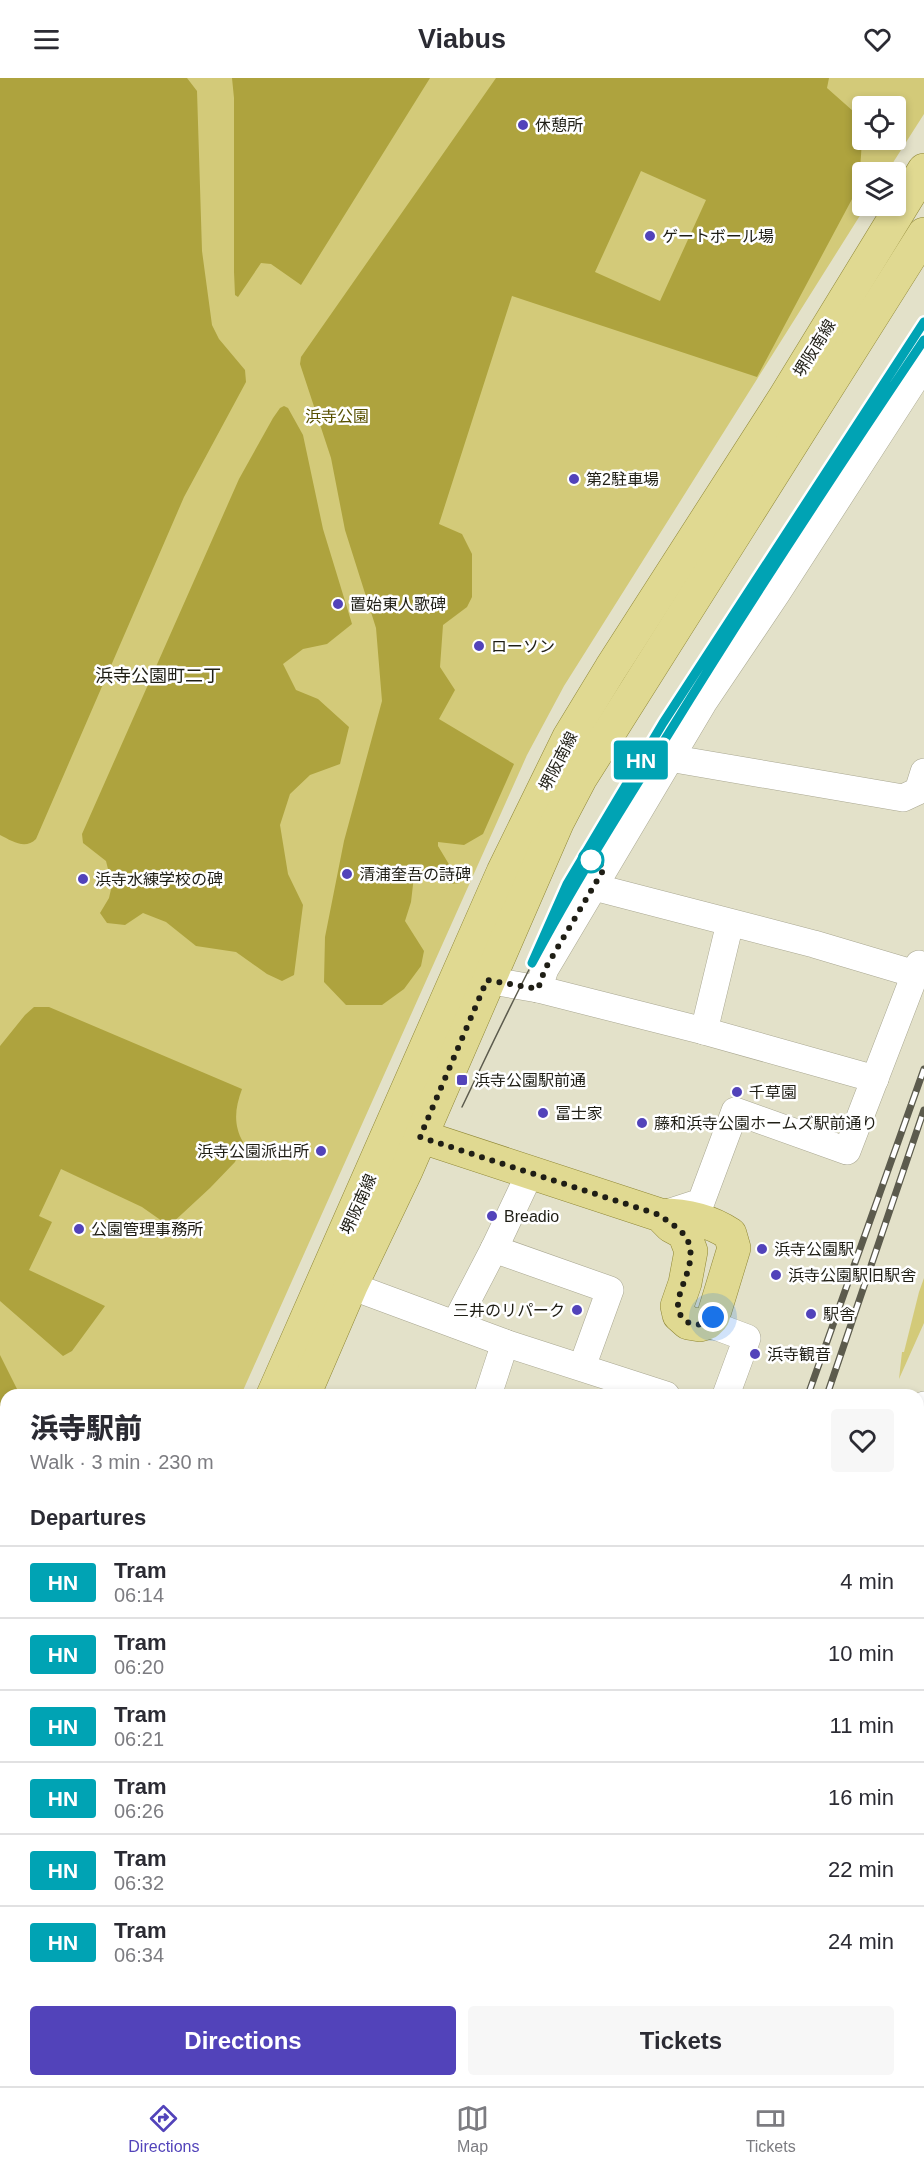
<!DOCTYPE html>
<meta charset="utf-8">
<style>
:root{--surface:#fff;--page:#f7f7f7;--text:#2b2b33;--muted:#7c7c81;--line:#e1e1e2;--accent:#5243ba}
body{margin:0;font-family:Arial,"Noto Sans JP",sans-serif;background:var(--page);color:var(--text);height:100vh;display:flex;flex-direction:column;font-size:22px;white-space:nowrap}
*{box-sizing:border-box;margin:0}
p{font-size:20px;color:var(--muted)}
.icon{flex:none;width:33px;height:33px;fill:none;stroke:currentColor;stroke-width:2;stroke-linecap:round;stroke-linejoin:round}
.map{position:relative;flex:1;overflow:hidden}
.side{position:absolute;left:0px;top:1311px;width:924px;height:698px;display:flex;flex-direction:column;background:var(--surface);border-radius:18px 18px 0 0;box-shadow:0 3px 9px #0003}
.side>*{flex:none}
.badge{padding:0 12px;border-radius:4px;font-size:21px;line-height:39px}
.tools{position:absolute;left:852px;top:18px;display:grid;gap:12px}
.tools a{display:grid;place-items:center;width:54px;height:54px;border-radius:6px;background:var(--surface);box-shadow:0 3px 9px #0003;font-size:30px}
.you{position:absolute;width:30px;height:30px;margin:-15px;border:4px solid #fff;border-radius:50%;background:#1a73e8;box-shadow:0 0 0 9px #1a73e833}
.map>.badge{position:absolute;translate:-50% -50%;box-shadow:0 0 0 3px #fff}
h2{padding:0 30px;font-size:22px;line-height:54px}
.round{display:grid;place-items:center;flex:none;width:63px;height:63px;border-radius:6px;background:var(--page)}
.head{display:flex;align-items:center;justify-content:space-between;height:102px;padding:0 30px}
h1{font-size:28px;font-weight:800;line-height:45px}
.action{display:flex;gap:12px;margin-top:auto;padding:12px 30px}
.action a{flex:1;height:69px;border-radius:6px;background:var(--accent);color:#fff;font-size:24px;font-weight:800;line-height:69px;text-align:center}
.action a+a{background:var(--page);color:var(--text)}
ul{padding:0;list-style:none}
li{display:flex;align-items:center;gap:18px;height:72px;padding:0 30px;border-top:2px solid var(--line)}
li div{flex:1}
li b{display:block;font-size:22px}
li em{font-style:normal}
li .badge{min-width:66px;font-weight:700;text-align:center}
header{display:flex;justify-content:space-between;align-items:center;height:78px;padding:0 30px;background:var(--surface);font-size:27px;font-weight:800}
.dock{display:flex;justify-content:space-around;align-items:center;height:84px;border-top:2px solid var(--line);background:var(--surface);font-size:16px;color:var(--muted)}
.dock a{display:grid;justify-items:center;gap:3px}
.dock .on{color:var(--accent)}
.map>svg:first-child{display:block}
.green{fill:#d3ca79;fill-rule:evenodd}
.forest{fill:#aea33e;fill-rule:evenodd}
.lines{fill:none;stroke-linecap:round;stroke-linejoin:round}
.minor-casing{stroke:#a9a791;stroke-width:28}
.major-casing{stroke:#8f8736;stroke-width:34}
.minor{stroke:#fff;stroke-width:27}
.major{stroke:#e0d991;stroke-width:33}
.tram{stroke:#5c5b4d;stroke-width:1.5}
.rail-casing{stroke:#5c5b4d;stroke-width:7}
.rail{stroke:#fff;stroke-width:4.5;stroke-dasharray:14;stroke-linecap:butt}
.line-casing{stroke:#fff;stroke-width:14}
.line{stroke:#00a3b4;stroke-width:9}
.walk{stroke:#1f1e15;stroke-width:6;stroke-dasharray:0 10.8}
.poi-dot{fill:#5243ba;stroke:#fff;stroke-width:2}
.stop-dot{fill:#fff;stroke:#00a3b4;stroke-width:3}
.labels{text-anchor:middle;stroke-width:5;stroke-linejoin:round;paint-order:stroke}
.poi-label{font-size:16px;fill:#1f1e15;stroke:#fff;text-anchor:start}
.street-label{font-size:16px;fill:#1f1e15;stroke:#fff}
.park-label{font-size:16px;fill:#585000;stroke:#fff}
.neighbourhood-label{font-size:18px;fill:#1f1e15;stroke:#fff}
</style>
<header><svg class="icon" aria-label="menu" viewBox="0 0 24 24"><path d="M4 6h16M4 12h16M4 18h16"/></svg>Viabus<svg class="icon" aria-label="heart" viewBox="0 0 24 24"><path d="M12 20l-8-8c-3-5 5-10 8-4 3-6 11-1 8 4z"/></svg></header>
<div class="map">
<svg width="924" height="2008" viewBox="0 0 924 2008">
<rect width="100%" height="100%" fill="#e3e1c9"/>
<g class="green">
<path d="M0 0H924V36L887 94H862V128H866L564 608 527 677 241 1317H6V1756L0 1754ZM862 28H896V62H862Z"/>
<path d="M924 1200V1245L899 1301 902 1274H904L919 1214Z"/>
</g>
<g class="forest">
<path d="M0 0H187L197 13 202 173 212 247 219 261 245 292 246 304 184 419 36 761C25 772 12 763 0 757Z"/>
<path d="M232 0H430L301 207 271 186 261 185 238 219 235 217 234 194V20Z"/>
<path d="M496 0H829L827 10 862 41C863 64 860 85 859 108L757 299 512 218 439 446 462 456 472 476V519L467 529 443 547 440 589 455 612 439 641 514 686 483 756 464 767 438 764V768L450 788 461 795 459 805 450 806 432 791 414 798 411 824 405 843 424 873 421 888 404 911 382 927H346L324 904 325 859 344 763 382 623 376 550 345 452 331 380 300 286 301 279ZM641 93 706 122 660 223 595 194Z"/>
<path d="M284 328 288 330 303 357 323 451 352 546 327 566 303 571 283 586 296 612 318 621 349 649 340 686 310 697 290 716 280 747 288 796 303 827 294 897 282 903 267 896 236 874 196 868 166 844 143 835 125 847 107 845 100 835 109 820 112 807 106 783 83 765 82 756 239 401 273 340 280 330Z"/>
<path d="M34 929H49L242 1011C235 1030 233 1046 243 1064L235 1084 210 1110 169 1148 142 1129 61 1091 39 1138 52 1144 29 1192 105 1228 72 1273 63 1278 0 1223V968L25 937Z"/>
<path d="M0 1277 20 1317H6V1331L0 1328Z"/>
</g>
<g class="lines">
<g class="minor-casing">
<g id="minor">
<path d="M669 680 903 720 918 713 924 694"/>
<path d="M594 809 814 866 915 896"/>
<path d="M487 902 538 911 704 953 875 1001"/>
<path d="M538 911 545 891 703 625 777 515 924 287"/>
<path d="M704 953 730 845"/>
<path d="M664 1136 701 1124 735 1033 847 1073 919 886"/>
<path d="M494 1171 610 1212 582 1289"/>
<path d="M351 1208 505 1265 666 1317"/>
<path d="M707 1245 747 1260 726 1317"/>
<path d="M455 1246 494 1171 530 1095"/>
<path d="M488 1317 505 1265"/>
<path d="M918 1347 924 1327"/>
<path d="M918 1824 924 1801"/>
<path d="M156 2002 166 2008"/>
<path d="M525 2002 537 2008"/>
<path d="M794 2002 806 2008"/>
<path d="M364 2008 367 2002"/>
<path d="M660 2008 662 2002"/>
<path d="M869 2008 870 2002"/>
</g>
</g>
<g class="major-casing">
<g id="major">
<path d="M398 1051 660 1137C685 1137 709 1142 730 1156L734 1170 713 1239 707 1245 700 1247 688 1245 679 1237 677 1228 685 1205 691 1173 684 1155 671 1148 660 1137"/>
<path d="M273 1317 503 794 569 659 611 590 785 319 924 92"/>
<path d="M304 1317 351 1208 406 1093 558 743 580 701 924 156"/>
<path d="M918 1655 924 1656"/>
<path d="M0 1928 6 1914"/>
<path d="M0 1993 6 1978"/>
</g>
</g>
<use href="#minor" class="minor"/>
<use href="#major" class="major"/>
<g class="tram">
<path d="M862 339 924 244"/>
<path d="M569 803 683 613 729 543"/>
<path d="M462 1029C492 967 521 903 555 843 668 644 796 452 924 262"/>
</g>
<g class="rail-casing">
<g id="rail">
<path d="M808 1317 924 991"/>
<path d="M827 1317 924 1032"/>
<path d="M595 2008 596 2002"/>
<path d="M608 2008 610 2002"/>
</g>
</g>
<use href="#rail" class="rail"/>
</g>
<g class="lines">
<g class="line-casing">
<path id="line" d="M924 244 663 645 567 806 532 885C574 806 622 730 669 655 751 522 837 391 924 262"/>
</g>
<use href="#line" class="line"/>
<path class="walk" d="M591 782 605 789 545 891 538 911 487 902 420 1059 660 1137C670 1146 685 1152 689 1166 696 1188 677 1211 678 1229 678 1237 685 1244 692 1246 701 1248 706 1245 713 1239"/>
</g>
<g class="poi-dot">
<circle cx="523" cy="47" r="6"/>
<circle cx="650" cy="158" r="6"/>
<circle cx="574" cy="401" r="6"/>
<circle cx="338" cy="526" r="6"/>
<circle cx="479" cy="568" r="6"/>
<circle cx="347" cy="796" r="6"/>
<circle cx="83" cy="801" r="6"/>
<rect x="456" y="996" width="12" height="12" rx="3"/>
<circle cx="737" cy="1014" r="6"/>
<circle cx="543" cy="1035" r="6"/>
<circle cx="642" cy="1045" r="6"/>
<circle cx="321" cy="1073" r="6"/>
<circle cx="492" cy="1138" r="6"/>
<circle cx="79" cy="1151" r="6"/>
<circle cx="762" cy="1171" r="6"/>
<circle cx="776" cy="1197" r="6"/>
<circle cx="577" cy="1232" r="6"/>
<circle cx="811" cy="1236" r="6"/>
<circle cx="755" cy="1276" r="6"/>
</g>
<circle class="stop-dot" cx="591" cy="782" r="12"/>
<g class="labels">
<g class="poi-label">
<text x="535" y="53">休憩所</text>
<text x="662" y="164">ゲートボール場</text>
<text x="586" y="407">第2駐車場</text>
<text x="350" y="532">置始東人歌碑</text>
<text x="491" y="574">ローソン</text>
<text x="359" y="802">清浦奎吾の詩碑</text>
<text x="95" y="807">浜寺水練学校の碑</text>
<text x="474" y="1008">浜寺公園駅前通</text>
<text x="749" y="1020">千草園</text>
<text x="555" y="1041">冨士家</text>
<text x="654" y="1051">藤和浜寺公園ホームズ駅前通り</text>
<text x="309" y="1079" text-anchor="end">浜寺公園派出所</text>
<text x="504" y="1144">Breadio</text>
<text x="91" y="1157">公園管理事務所</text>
<text x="774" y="1177">浜寺公園駅</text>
<text x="788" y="1203">浜寺公園駅旧駅舎</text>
<text x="565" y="1238" text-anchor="end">三井のリパーク</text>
<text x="823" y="1242">駅舎</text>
<text x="767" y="1282">浜寺観音</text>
</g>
<g class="street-label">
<text transform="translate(814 270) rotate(-58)" y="6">堺阪南線</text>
<text transform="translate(558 683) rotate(-63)" y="6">堺阪南線</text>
<text transform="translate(358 1126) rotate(-66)" y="6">堺阪南線</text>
</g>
<g class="park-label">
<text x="337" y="344">浜寺公園</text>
</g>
<g class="neighbourhood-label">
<text x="158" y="604">浜寺公園町二丁</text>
</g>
</g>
</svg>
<div class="tools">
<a><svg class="icon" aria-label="locate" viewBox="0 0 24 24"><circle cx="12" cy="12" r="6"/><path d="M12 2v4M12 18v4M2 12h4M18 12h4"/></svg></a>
<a><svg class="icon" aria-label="layers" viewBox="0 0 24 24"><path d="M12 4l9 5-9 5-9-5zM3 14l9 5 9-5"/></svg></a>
</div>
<div class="you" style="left:713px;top:1239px"></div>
<b class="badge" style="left:641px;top:682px;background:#00a3b4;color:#fff">HN</b>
<section class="side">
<div class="head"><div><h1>浜寺駅前</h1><p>Walk · 3 min · 230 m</p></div><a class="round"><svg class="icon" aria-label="heart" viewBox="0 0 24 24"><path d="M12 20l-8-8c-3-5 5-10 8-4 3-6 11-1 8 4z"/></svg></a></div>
<h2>Departures</h2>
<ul>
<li><span class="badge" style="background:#00a3b4;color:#fff">HN</span><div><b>Tram</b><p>06:14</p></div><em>4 min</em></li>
<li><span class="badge" style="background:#00a3b4;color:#fff">HN</span><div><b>Tram</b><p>06:20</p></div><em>10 min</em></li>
<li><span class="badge" style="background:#00a3b4;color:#fff">HN</span><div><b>Tram</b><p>06:21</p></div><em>11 min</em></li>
<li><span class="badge" style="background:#00a3b4;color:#fff">HN</span><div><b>Tram</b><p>06:26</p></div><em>16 min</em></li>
<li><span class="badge" style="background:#00a3b4;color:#fff">HN</span><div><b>Tram</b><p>06:32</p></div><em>22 min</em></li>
<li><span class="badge" style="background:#00a3b4;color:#fff">HN</span><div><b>Tram</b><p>06:34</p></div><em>24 min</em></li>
</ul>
<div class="action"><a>Directions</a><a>Tickets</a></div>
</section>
</div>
<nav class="dock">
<a class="on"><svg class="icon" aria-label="directions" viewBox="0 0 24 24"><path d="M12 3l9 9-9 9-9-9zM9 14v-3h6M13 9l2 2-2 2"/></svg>Directions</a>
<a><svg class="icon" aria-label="map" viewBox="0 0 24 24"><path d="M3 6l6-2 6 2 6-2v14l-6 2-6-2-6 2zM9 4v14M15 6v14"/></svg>Map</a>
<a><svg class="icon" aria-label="tickets" viewBox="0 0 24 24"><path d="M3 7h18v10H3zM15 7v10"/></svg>Tickets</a>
</nav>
